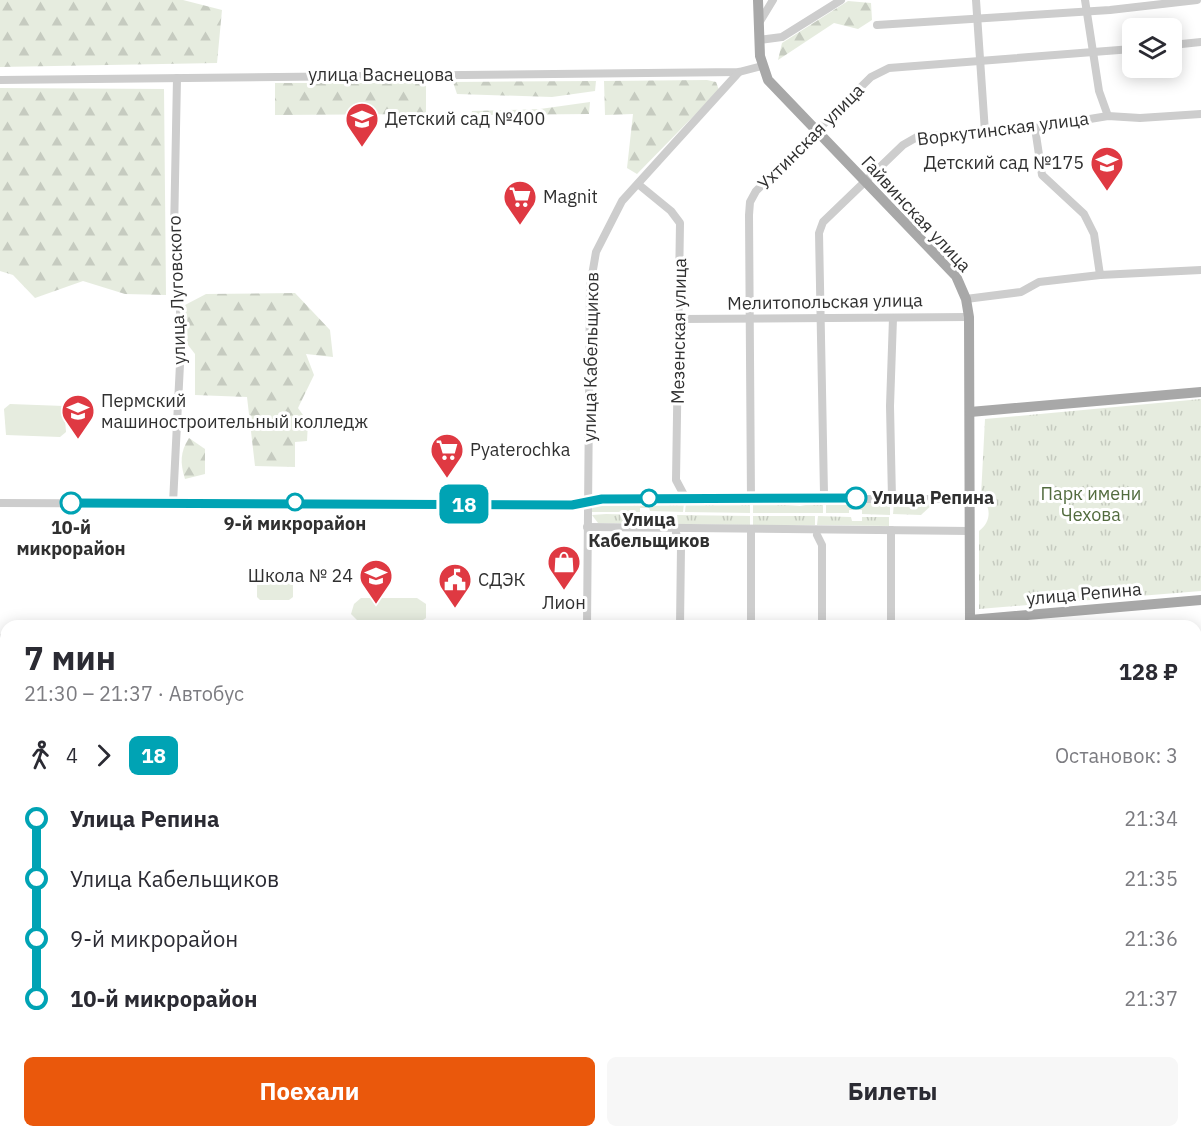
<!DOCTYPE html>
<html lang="ru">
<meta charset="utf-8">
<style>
:root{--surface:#fff;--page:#f7f7f7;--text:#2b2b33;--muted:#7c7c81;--accent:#ea580c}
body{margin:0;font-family:"IBM Plex Sans",sans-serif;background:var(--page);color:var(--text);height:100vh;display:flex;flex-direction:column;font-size:22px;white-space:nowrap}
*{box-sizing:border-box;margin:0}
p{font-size:20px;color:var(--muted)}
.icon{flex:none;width:33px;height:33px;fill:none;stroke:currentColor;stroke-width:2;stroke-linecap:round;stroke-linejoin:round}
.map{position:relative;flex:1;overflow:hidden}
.panel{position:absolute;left:0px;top:620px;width:1202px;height:518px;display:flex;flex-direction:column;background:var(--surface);border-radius:18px 18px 0 0;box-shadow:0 3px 15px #0003}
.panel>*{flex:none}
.badge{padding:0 12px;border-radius:9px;font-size:21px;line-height:39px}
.controls{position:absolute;left:1122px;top:18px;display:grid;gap:12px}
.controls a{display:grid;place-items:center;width:60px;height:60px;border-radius:9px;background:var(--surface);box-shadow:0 3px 15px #0003;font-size:30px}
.map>.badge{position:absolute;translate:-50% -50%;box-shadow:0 0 0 3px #fff}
.legs{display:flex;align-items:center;gap:9px;height:66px;padding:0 24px;font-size:20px}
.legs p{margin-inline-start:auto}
.headline{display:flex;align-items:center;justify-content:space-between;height:102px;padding:0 24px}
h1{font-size:33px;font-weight:700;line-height:45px}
.action{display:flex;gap:12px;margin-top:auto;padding:12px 24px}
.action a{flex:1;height:69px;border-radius:9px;background:var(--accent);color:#fff;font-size:24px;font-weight:700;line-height:69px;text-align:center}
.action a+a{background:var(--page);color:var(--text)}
ul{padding:0 24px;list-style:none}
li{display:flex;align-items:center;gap:21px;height:60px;font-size:22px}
li i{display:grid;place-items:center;width:9px;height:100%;margin:0 8px;background:currentColor}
li i::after{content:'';width:15px;height:15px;margin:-8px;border:4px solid;border-radius:50%;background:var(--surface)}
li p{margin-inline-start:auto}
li:first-child i{background:linear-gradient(#0000 50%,currentColor 0)}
li:last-child i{background:linear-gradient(currentColor 50%,#0000 0)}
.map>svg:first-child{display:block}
.grass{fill:url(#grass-tufts)}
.forest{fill:url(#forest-firs)}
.pitch{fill:#e6ecdf}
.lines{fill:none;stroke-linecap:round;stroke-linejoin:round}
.minor{stroke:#cdcdcd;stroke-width:8}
.major{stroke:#a8a8a8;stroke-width:10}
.line-1-casing{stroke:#fff;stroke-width:14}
.line-1{stroke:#00a3b4;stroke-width:9}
.stop-1-dot{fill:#fff;stroke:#00a3b4;stroke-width:3}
.labels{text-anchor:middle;stroke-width:6;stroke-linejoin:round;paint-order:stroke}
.street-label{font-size:18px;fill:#303030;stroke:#fff}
.poi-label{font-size:18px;fill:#303030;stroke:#fff;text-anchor:start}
.park-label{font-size:18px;fill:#526b3e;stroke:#fff}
.stop-label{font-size:18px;font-weight:bold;fill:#303030;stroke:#fff}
</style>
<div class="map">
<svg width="1201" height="1136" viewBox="0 0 1201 1136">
<defs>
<pattern id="grass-tufts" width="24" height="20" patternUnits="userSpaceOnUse" patternTransform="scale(1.5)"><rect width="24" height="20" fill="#e6ecdf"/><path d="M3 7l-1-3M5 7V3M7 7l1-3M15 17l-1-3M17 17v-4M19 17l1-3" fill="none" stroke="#c6cbc0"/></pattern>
<pattern id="forest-firs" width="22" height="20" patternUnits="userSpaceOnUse" patternTransform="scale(1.5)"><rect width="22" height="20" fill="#e6ecdf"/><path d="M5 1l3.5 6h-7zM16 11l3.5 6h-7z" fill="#c6cbc0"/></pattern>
</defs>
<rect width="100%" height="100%" fill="#fff"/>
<g class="grass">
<path d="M1201 399V591L979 609V531C992 521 991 507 981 496L985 419Z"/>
<path d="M602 502 684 503 683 512 650 511 649 508H640V512H591L593 506Z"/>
<path d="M750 502V513L685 512 686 503Z"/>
<path d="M753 502 800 506 823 502V513H753Z"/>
<path d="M826 502H890V515L862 514V510H849V513H826Z"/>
<path d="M935 502 921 515 893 514 894 503Z"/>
<path d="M606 514 640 515 641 519H653L654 515H674V524L598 523 592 515Z"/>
<path d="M677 515 750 516V525L678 524Z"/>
<rect x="753" y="516" width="62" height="9"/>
<path d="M818 516 851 517 852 521H862V517H889V526L817 525Z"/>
</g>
<g class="forest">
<path d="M0 0H183L222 10 217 63 0 67Z"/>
<path d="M848 1 871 3 872 20 858 29 834 23 778 60 782 43Z"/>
<path d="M707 80 716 82 719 90 637 174 627 168 633 114 605 115 604 81Z"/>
<path d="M596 81 595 91 552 97 457 94 453 82Z"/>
<path d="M275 83H426V114L275 115Z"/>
<path d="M0 88 164 89 166 295 125 294 83 281 35 298 13 275 0 271Z"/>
<path d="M590 102 589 114 471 115 472 111 540 109Z"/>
<path d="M295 293 330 330 333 357 306 354 314 375 298 408 308 422 307 441 295 442V467L255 466 247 397 195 395V354L185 341V305L206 294Z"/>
<path d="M189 438 205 449V474L185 479C180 463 180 452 189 438Z"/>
<path d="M0 669 6 678V743L0 742Z"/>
<path d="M0 766 6 767V1131H94L91 1133 94 1136H0Z"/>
<path d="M207 1131H491L493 1136H207Z"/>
</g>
<g class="pitch">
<path d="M10 404 64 406 66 432 60 437 6 435 4 409Z"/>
<path d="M260 582H289L293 585V597L289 600H260L257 597V585Z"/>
<path d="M361 598H417L426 604V618L417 624H361L351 614 354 604Z"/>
</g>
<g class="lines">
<g class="minor">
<path d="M976 0 985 132"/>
<path d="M1085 0 1099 91 1108 116"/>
<path d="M759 23 773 0"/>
<path d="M877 25 1110 10 1197 0"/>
<path d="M759 40 782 37 841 0"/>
<path d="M1172 45 1201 42"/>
<path d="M0 80 739 72 762 66"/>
<path d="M1035 128 1042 175 1084 214 1094 234 1100 275 1201 270"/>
<path d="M638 184 671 211 680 223 676 480 684 495"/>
<path d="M966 299 1021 292 1039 282 1100 275"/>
<path d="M680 319 969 317"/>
<path d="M824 494 819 233 823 222 903 145 917 137 1035 128 1108 116 1140 118 1201 114"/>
<path d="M751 499 749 215 750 202 756 191 871 77 889 68 1132 49"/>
<path d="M892 499 890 406 893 318"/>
<path d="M0 503 572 505 602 499H970"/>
<path d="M173 503 180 364V308L174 233 177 78"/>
<path d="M587 527 970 531"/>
<path d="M676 533 681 547 680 626"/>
<path d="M817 535 822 545V626"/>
<path d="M587 626 590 287 596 252 622 201 739 72"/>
<path d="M751 626V529"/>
<path d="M891 626V530"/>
<path d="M0 638 6 647"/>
<path d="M1196 1071 1201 1070"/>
<path d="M535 1131V1136"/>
<path d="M608 1131V1136"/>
<path d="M677 1131 678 1136"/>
<path d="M739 1131V1136"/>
<path d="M198 1136V1131"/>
<path d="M799 1136V1131"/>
<path d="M968 1136V1131"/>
</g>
<g class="major">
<path d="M758 0 760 56 768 80 956 276 966 299 969 317 970 620 1201 600"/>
<path d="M970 412 1201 392"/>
</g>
</g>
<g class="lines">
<g class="line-1-casing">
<path id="line-1" d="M71 503 572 505 602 499 856 498"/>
</g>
<use href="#line-1" class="line-1"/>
</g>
<defs>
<g id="school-pin" transform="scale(1.725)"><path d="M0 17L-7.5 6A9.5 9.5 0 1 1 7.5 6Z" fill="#df3942" stroke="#fff"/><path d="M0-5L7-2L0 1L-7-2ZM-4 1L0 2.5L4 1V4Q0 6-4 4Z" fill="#fff"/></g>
<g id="supermarket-pin" transform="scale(1.725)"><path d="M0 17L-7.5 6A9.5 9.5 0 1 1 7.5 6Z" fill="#df3942" stroke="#fff"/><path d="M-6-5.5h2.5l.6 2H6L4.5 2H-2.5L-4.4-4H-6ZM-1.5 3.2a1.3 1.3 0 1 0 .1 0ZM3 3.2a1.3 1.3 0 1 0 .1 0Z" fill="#fff"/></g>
<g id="university-pin" transform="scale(1.725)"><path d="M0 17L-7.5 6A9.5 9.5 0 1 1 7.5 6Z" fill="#df3942" stroke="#fff"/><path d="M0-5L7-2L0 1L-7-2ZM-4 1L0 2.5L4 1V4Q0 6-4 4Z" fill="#fff"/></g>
<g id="shop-pin" transform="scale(1.725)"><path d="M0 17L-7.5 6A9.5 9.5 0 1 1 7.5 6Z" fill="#df3942" stroke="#fff"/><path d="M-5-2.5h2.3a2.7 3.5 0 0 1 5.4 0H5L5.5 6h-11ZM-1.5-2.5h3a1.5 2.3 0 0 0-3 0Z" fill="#fff"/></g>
<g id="civic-pin" transform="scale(1.725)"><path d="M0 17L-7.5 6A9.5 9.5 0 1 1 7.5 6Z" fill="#df3942" stroke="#fff"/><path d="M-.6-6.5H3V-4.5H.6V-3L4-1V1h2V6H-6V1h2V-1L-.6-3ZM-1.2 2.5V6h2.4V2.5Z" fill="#fff"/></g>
</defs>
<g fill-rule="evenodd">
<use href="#school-pin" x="362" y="119"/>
<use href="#school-pin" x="1107" y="163"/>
<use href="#supermarket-pin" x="520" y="197"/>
<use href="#university-pin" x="78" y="411"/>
<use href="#supermarket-pin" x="447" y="450"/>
<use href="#shop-pin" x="564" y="562"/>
<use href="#school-pin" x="376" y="576"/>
<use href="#civic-pin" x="455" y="580"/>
</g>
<g class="stop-1-dot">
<circle cx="649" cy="498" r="8"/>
<circle cx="856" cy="498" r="10"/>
<circle cx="295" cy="502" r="8"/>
<circle cx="71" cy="503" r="10"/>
</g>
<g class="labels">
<g class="street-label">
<text x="381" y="81">улица Васнецова</text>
<text transform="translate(1003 129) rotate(-7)" y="6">Воркутинская улица</text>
<text transform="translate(811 137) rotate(-45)" y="6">Ухтинская улица</text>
<text transform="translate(916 214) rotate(47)" y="6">Гайвинская улица</text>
<text transform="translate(177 290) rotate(-92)" y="6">улица Луговского</text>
<text transform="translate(825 302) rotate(-1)" y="6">Мелитопольская улица</text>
<text transform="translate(679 331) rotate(-89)" y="6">Мезенская улица</text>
<text transform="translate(591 357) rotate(-89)" y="6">улица Кабельщиков</text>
<text transform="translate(1084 594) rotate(-5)" y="6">улица Репина</text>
</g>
<g class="poi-label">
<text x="385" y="125">Детский сад №400</text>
<text x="1084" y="169" text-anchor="end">Детский сад №175</text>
<text x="543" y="203">Magnit</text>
<text x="101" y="407">Пермский<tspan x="101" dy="21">машиностроительный колледж</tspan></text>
<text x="470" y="456">Pyaterochka</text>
<text x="353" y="582" text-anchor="end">Школа № 24</text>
<text x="478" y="586">СДЭК</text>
<text x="564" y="609" text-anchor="middle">Лион</text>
</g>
<g class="park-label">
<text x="1091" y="500">Парк имени<tspan x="1091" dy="21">Чехова</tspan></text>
</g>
<g class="stop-label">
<text x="872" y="504" text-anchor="start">Улица Репина</text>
<text x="649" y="526">Улица<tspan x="649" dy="21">Кабельщиков</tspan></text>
<text x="295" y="530">9-й микрорайон</text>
<text x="71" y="534">10-й<tspan x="71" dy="21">микрорайон</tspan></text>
</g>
</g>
</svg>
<div class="controls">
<a><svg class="icon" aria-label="layers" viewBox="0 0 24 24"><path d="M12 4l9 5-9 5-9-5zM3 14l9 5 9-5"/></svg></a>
</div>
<b class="badge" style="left:464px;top:504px;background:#00a3b4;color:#fff">18</b>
<section class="panel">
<div class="headline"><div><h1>7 мин</h1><p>21:30 – 21:37 · Автобус</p></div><b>128 ₽</b></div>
<div class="legs"><svg class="icon" aria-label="walk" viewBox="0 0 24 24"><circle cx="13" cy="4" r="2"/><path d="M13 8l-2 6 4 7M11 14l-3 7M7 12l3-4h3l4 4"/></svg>4<svg class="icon" aria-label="forward" viewBox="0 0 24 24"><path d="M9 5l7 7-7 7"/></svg><b class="badge" style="background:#00a3b4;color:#fff">18</b><p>Остановок: 3</p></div>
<ul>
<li><i style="color:#00a3b4"></i><b>Улица Репина</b><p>21:34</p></li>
<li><i style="color:#00a3b4"></i><span>Улица Кабельщиков</span><p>21:35</p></li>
<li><i style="color:#00a3b4"></i><span>9-й микрорайон</span><p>21:36</p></li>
<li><i style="color:#00a3b4"></i><b>10-й микрорайон</b><p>21:37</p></li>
</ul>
<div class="action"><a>Поехали</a><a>Билеты</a></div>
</section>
</div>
